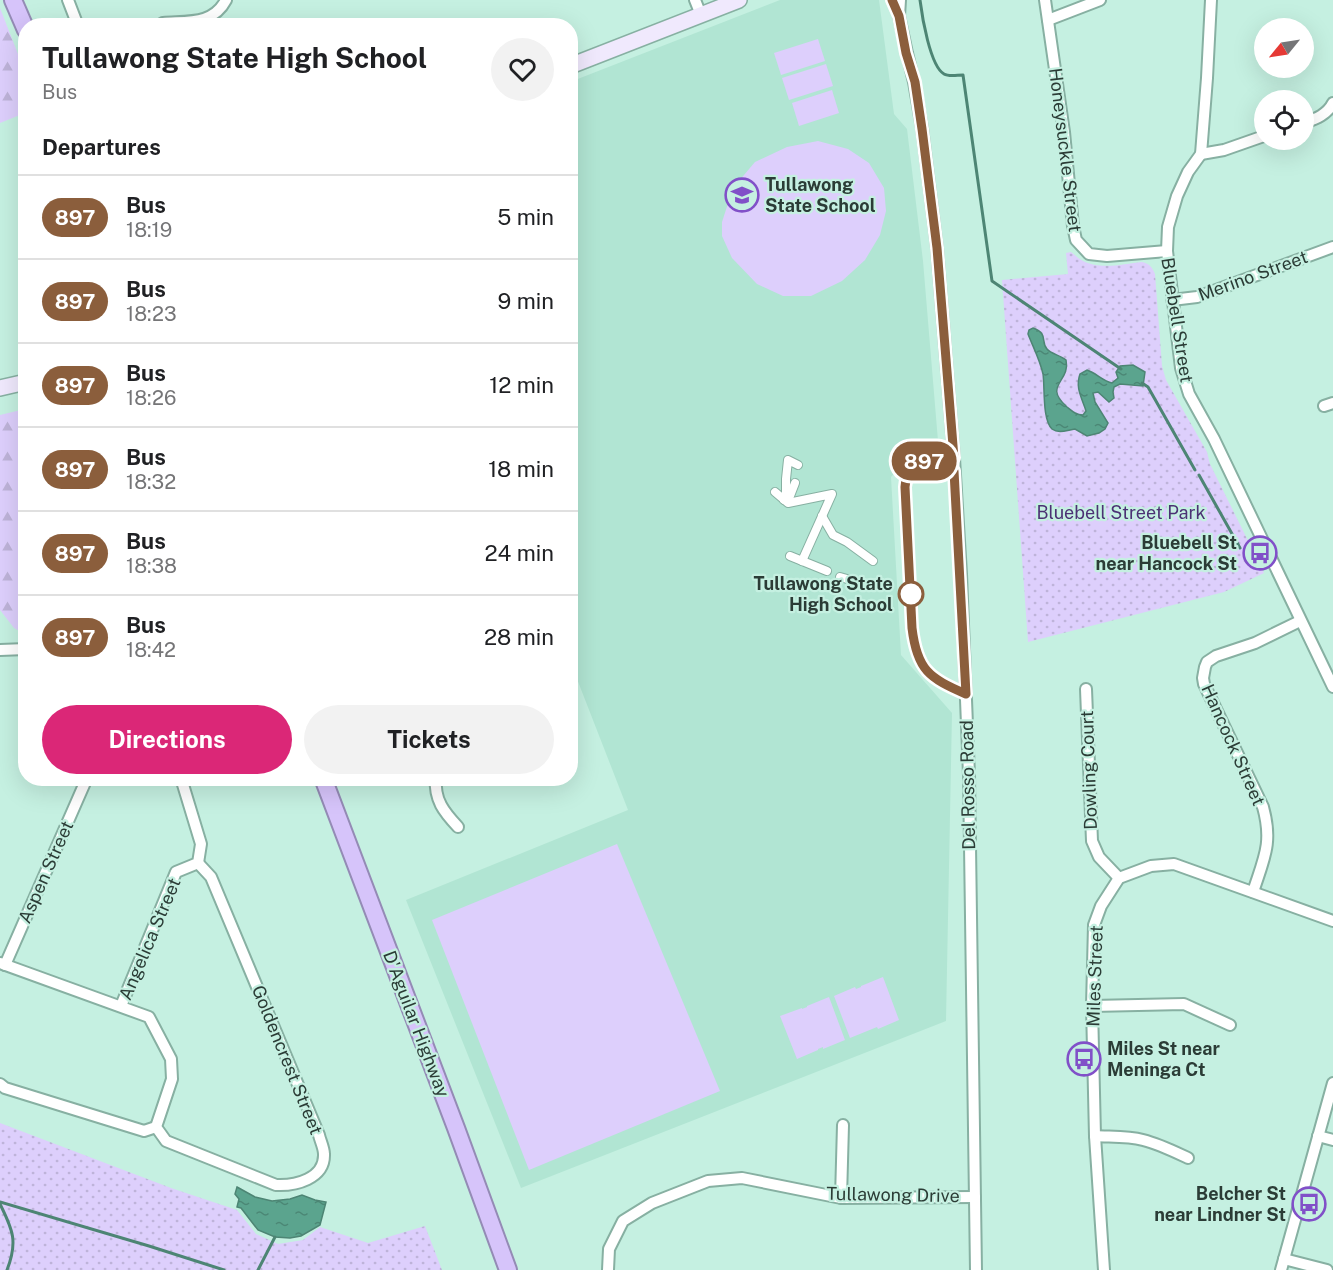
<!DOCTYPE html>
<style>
:root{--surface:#fff;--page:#f2f2f2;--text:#202124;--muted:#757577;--line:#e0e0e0;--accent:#db2777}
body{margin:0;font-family:"Public Sans",sans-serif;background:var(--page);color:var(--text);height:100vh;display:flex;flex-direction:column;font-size:22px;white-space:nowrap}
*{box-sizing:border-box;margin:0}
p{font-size:20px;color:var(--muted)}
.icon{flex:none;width:33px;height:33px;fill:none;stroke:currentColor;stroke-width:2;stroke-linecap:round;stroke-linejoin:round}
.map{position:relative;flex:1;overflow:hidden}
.sheet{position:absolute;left:18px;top:18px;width:560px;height:768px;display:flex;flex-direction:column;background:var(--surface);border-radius:24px;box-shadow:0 6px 24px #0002}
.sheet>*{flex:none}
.badge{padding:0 12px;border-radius:20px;font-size:21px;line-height:39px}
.needle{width:39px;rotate:240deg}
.controls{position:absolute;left:1254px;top:18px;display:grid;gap:12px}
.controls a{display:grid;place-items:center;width:60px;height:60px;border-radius:50%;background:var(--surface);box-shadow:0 6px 24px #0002;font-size:30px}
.map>.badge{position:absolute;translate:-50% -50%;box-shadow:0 0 0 3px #fff}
h2{padding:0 24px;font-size:22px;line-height:54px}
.round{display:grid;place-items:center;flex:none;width:63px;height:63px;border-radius:32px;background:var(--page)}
.overview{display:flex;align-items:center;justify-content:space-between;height:102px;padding:0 24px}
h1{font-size:28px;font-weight:700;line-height:45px}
.cta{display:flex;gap:12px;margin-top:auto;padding:12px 24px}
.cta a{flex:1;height:69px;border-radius:36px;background:var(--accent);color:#fff;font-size:24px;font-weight:700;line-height:69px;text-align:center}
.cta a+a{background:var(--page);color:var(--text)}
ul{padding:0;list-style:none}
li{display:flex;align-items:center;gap:18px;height:84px;padding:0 24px;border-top:2px solid var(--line)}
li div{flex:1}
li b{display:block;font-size:22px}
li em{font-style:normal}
li .badge{min-width:66px;font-weight:700;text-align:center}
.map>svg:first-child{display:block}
.built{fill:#b1e5d3}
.green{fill:url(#green-dots)}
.forest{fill:url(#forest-firs)}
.pitch{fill:#ddcffc}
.water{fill:url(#water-ripples);stroke:#4d8574;stroke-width:1.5}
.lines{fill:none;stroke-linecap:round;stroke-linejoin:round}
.stream{stroke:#4d8574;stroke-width:3}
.pedestrian-casing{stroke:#87b0a2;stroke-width:10}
.minor-casing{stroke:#87b0a2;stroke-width:14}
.secondary-casing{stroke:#87b0a2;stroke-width:18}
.trunk-casing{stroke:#948bb5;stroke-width:20}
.pedestrian{stroke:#fff;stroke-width:8}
.minor{stroke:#fff;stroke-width:10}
.secondary{stroke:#f0e9fd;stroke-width:15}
.trunk{stroke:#d6c4fa;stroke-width:16}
.line-casing{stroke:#fff;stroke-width:14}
.line{stroke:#8b5e3c;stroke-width:9}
.stop-dot{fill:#fff;stroke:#8b5e3c;stroke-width:3}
.labels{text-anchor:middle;stroke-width:4.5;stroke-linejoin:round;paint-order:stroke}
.street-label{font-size:18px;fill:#2b3c36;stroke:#c5f0e1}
.poi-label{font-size:18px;font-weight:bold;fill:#2b3c36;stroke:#c5f0e1;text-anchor:start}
.park-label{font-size:18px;fill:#4b3174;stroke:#c5f0e1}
.stop-label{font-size:18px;font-weight:bold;fill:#2b3c36;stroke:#c5f0e1;text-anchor:end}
</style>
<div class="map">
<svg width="1333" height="1270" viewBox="0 0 1333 1270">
<defs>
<pattern id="green-dots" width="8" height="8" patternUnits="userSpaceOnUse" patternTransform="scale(1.5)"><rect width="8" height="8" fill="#ddcffc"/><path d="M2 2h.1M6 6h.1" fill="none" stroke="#beb3d9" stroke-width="1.8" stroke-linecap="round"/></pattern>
<pattern id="forest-firs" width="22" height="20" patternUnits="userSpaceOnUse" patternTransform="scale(1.5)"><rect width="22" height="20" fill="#ddcffc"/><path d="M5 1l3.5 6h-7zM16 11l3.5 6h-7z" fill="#beb3d9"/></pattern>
<pattern id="water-ripples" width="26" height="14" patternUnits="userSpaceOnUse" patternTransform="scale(1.5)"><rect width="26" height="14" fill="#5ba48e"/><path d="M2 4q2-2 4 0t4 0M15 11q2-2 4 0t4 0" fill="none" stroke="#4b8775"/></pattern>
</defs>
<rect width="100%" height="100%" fill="#c5f0e1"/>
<path class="built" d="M780 0H879L894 114 907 129 923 261 938 441 930 451 914 452 891 477 901 655 952 713 946 1021 521 1188 406 900 628 810 570 661V82Z"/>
<g class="green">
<path d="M1071 252C1075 255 1079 259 1083 261 1100 270 1124 264 1142 262 1150 264 1152 267 1155 274L1162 366 1166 380 1207 452 1210 464 1264 573 1224 592 1028 642 1002 280 1068 274 1066 253Z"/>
<path d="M0 1123 171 1188 237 1210 256 1234 278 1244 303 1240 320 1227 368 1243 425 1226 442 1270H0Z"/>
</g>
<g class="forest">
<path d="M0 8 25 72V113L0 123Z"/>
<path d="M25 409H26L25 634 14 628 0 610V415Z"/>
</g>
<g class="pitch">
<path d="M818 39 825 61 781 75 774 53Z"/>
<path d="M826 64 833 86 789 100 782 78Z"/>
<path d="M832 90 839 113 799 126 792 103Z"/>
<path d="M818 141 848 149 869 163 884 188 886 211 880 235 865 260 842 281 811 296H783L757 284 732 258 722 236V222L733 188 755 162 787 147Z"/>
<path d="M1092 508 1110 524C1097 534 1084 523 1092 508Z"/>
<path d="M617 844 720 1091 529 1170 432 920Z"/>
<path d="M883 977 899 1020 878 1029 877 1027 850 1038 834 996 855 987 856 989 861 987V986Z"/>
<path d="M829 997 845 1040 823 1049V1047L818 1049V1050L797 1059 780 1016 802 1008V1009L807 1007V1006Z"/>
</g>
<g class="water">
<path d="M1033 328C1049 334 1040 341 1047 349 1051 354 1060 355 1066 360 1071 382 1042 385 1067 407 1072 411 1076 415 1083 415L1086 411C1082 398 1075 388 1080 374L1087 370C1096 373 1103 381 1112 383L1118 378 1116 372 1120 366 1133 365 1145 372 1143 386 1120 384 1114 387 1113 392 1114 398 1109 402 1098 392 1093 393 1095 402 1108 423 1105 429 1099 433 1087 436 1075 429C1067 430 1059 434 1052 429 1042 419 1045 387 1043 374 1040 360 1033 347 1028 334L1029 330Z"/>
<path d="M237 1187 255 1197 272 1201 290 1199 302 1195 315 1200 326 1202 320 1225 301 1236 290 1238 275 1237 258 1230 241 1208 237 1207 239 1199 235 1194Z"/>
</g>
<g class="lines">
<g class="stream">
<path d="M920 0C922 16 930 66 944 74 949 77 957 75 963 75L992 281 1121 369"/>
<path d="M1142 383 1148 387 1195 470"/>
<path d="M1199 475 1240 548"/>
<path d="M0 1202 149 1246 224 1270"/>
<path d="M0 1204C13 1230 18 1242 7 1270"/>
<path d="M258 1270 275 1237"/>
</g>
<g class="pedestrian-casing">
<g id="pedestrian">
<path d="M775 492 788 503 832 494 802 561"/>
<path d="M784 500 786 495V479L788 460 798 465"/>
<path d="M788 501 795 483"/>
<path d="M822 516 833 535 847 542 873 561"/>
<path d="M790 556 827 571"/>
<path d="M840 577 865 584"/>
</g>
</g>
<g class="minor-casing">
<g id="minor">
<path d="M68 0 78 26"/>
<path d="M695 0 701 15"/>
<path d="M900 0 899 16 907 53 914 82 922 128 937 248 954 458 961 574 969 775 976 1270"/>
<path d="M1045 0 1064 132 1073 226 1076 240 1089 254 1107 256 1167 251"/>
<path d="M1211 0 1207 78 1201 154 1188 172 1177 196 1168 227 1167 251 1181 368 1189 394 1214 439 1333 687"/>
<path d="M1048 20 1100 0"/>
<path d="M158 26 163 23C188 21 213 25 226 0"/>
<path d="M1304 123C1315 119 1327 115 1333 103"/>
<path d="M1201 154 1224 150 1264 136"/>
<path d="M1172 300 1197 297 1333 247"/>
<path d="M1324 406 1333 403"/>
<path d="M0 650 26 649"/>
<path d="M1086 689 1092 841 1099 857 1119 878"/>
<path d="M436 778C434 800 444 812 458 827"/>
<path d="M1253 892C1264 858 1273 843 1263 807L1204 684 1203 678 1205 667 1207 662 1216 656 1255 643 1300 621"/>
<path d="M0 963 149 1017 171 1059 172 1079 156 1127 166 1141 276 1185C295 1186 325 1179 324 1154 324 1148 320 1140 319 1135L211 877 198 863"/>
<path d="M5 965 87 778"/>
<path d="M121 1006 176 872 198 863 201 844 181 778"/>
<path d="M1092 1006 1184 1004 1230 1025"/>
<path d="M0 1084 5 1088 144 1131 156 1127"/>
<path d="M1095 1136C1111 1137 1128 1136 1143 1140 1159 1144 1173 1151 1188 1158"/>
<path d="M1318 1136 1333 1140"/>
<path d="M841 1198 843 1125"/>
<path d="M1284 1259 1327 1270"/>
<path d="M608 1270 609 1249 623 1221 652 1203 708 1181 742 1178 841 1198 975 1197"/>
<path d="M1104 1270 1095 1136 1092 1006 1094 925 1101 906 1119 878 1151 866 1174 864 1333 921"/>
<path d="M1281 1270 1333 1083"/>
</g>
</g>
<g class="secondary-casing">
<g id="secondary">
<path d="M570 66 739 0"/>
<path d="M0 388 26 382"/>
</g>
</g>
<g class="trunk-casing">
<g id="trunk">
<path d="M13 0 26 30"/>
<path d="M323 778 456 1128 508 1270"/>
</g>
</g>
<use href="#pedestrian" class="pedestrian"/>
<use href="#minor" class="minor"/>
<use href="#secondary" class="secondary"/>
<use href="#trunk" class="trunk"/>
</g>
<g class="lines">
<g class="line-casing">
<path id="line" d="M892 0 899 16 906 53 915 82 922 129 937 248 954 458C931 460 907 459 905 487L912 628C917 670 929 678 966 694L954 471"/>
</g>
<use href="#line" class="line"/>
</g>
<defs>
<g id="school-ring" transform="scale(1.725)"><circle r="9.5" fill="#c5f0e1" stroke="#8150c8" stroke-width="1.5"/><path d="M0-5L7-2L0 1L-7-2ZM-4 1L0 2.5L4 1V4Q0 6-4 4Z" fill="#8150c8"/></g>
<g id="bus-ring" transform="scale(1.725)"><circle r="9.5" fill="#c5f0e1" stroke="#8150c8" stroke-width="1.5"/><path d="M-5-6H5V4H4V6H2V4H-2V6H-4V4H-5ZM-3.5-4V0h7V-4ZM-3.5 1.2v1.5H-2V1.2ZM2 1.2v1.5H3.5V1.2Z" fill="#8150c8"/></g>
</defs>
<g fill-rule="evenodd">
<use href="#school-ring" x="742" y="195"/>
<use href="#bus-ring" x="1260" y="553"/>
<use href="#bus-ring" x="1084" y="1059"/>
<use href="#bus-ring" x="1309" y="1204"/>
</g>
<circle class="stop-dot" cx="911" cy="594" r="12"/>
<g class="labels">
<g class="street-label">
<text transform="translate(1065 150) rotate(83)" y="6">Honeysuckle Street</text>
<text transform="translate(1253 276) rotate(-20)" y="6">Merino Street</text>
<text transform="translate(1177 320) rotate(81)" y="6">Bluebell Street</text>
<text transform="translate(1233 745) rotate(66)" y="6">Hancock Street</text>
<text transform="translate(1089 770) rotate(-92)" y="6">Dowling Court</text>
<text transform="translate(968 785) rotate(-91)" y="6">Del Rosso Road</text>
<text transform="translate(46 872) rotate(-66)" y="6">Aspen Street</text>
<text transform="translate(150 939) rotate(-67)" y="6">Angelica Street</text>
<text transform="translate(1095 976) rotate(-88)" y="6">Miles Street</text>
<text transform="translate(416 1024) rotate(69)" y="6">D'Aguilar Highway</text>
<text transform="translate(287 1060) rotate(68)" y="6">Goldencrest Street</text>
<text transform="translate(893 1195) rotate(1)" y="6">Tullawong Drive</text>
</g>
<g class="poi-label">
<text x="765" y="191">Tullawong<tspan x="765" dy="21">State School</tspan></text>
<text x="1237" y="549" text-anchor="end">Bluebell St<tspan x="1237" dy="21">near Hancock St</tspan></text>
<text x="1107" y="1055">Miles St near<tspan x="1107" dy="21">Meninga Ct</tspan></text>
<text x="1286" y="1200" text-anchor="end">Belcher St<tspan x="1286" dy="21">near Lindner St</tspan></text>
</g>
<g class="park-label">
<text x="1121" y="519">Bluebell Street Park</text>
</g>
<g class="stop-label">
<text x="893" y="590">Tullawong State<tspan x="893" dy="21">High School</tspan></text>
</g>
</g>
</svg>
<div class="controls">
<a><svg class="needle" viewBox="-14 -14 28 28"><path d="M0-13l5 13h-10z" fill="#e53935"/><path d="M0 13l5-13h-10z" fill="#757577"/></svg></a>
<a><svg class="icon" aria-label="locate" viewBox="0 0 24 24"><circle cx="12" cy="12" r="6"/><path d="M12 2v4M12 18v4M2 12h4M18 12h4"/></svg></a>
</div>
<b class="badge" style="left:924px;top:461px;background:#8b5e3c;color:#fff">897</b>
<section class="sheet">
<div class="overview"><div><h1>Tullawong State High School</h1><p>Bus</p></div><a class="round"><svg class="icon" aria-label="heart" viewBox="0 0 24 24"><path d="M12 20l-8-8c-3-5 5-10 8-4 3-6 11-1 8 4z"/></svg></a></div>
<h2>Departures</h2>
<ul>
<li><span class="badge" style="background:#8b5e3c;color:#fff">897</span><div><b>Bus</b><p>18:19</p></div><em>5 min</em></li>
<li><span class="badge" style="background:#8b5e3c;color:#fff">897</span><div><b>Bus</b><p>18:23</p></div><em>9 min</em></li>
<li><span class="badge" style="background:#8b5e3c;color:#fff">897</span><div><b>Bus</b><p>18:26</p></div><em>12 min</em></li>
<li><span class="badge" style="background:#8b5e3c;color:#fff">897</span><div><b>Bus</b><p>18:32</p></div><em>18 min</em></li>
<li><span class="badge" style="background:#8b5e3c;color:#fff">897</span><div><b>Bus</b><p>18:38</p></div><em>24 min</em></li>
<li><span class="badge" style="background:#8b5e3c;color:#fff">897</span><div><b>Bus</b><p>18:42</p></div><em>28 min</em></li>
</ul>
<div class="cta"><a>Directions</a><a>Tickets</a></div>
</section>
</div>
